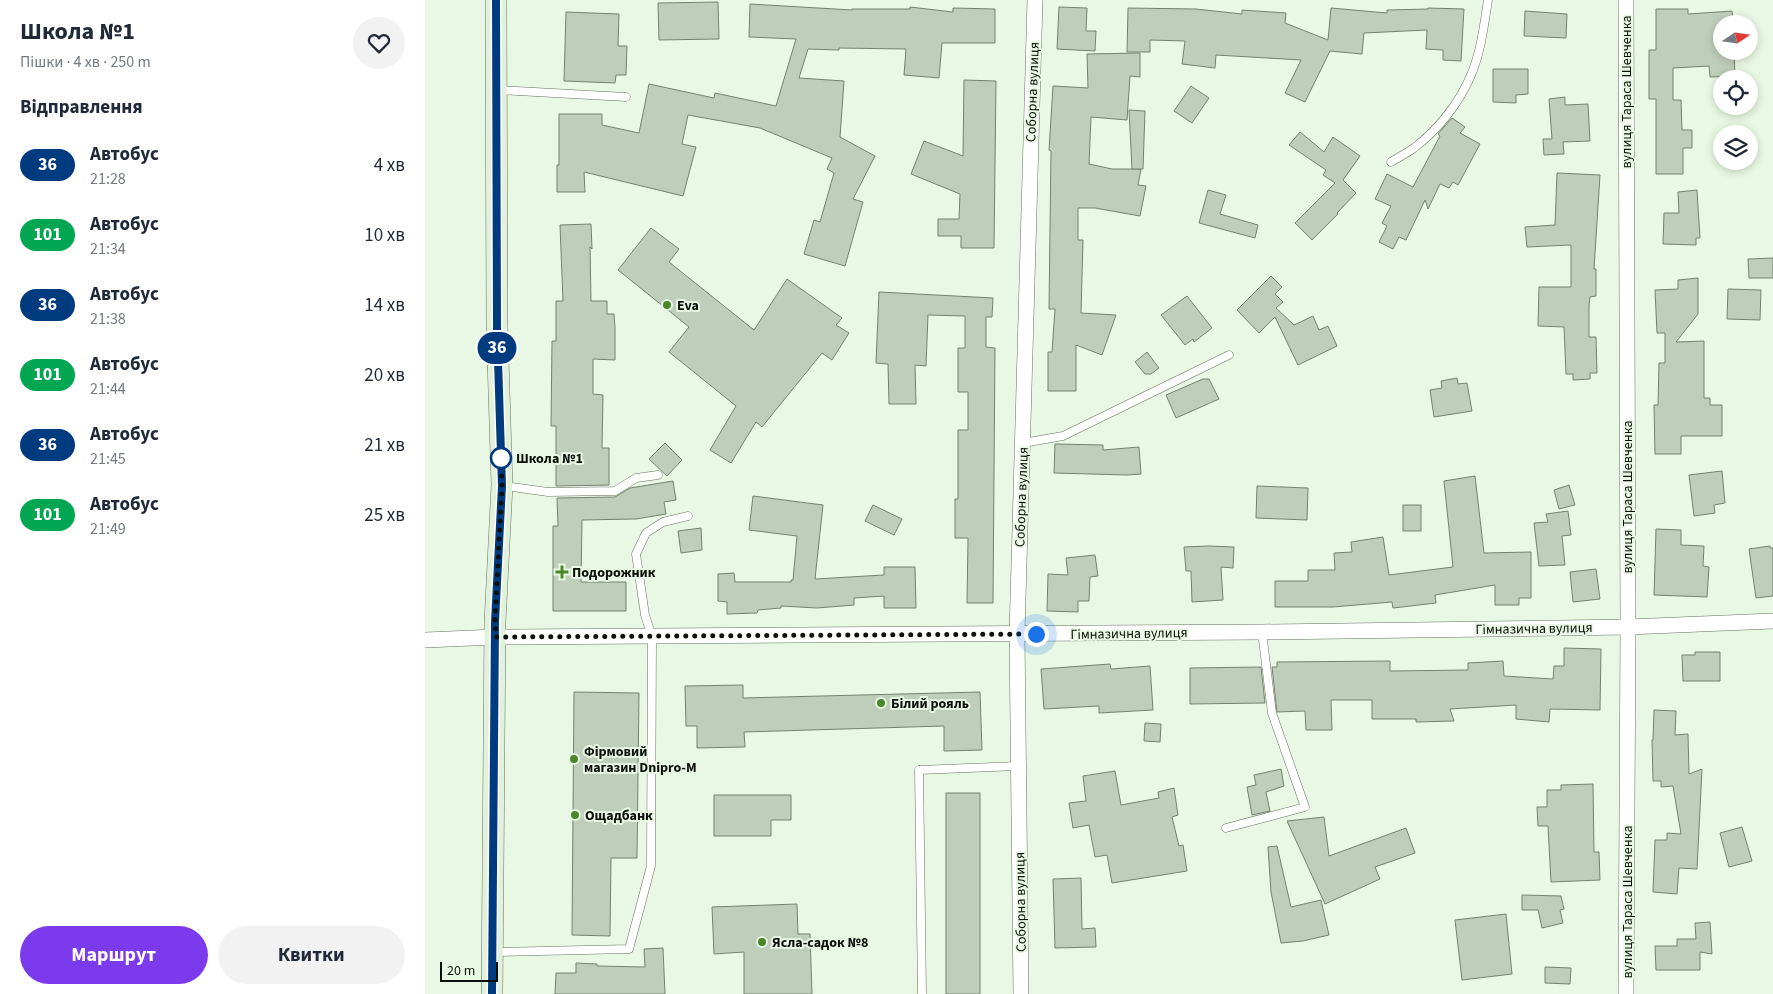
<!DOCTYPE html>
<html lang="uk">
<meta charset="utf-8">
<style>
:root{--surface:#fff;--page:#f2f2f3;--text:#1f2937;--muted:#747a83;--accent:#7c3aed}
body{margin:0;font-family:"Source Sans 3",sans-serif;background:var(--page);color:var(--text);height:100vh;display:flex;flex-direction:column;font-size:19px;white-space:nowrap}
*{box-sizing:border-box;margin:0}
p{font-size:16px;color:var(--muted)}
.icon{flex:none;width:28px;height:28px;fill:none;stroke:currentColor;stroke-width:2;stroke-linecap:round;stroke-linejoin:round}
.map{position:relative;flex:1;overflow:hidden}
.panel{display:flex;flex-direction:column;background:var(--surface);width:425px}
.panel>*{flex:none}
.badge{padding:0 10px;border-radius:16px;font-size:18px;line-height:32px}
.needle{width:32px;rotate:77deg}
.buttons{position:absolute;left:1288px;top:15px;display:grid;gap:10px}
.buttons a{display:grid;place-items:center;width:45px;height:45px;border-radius:50%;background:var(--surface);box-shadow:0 2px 8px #0003;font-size:25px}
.scale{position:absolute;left:15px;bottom:12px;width:58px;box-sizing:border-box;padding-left:5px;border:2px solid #0b100a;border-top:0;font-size:14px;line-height:18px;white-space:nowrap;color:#0b100a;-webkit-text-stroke:4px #e9f8e4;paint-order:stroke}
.you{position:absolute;width:25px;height:25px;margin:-12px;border:4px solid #fff;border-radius:50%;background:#1a73e8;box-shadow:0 0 0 8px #1a73e833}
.map>.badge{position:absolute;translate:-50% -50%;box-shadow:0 0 0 2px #fff}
h2{padding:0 20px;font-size:19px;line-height:45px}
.round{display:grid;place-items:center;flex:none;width:52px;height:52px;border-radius:26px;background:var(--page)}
.summary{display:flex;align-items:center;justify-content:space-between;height:85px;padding:0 20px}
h1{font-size:24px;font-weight:700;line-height:38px}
.cta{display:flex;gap:10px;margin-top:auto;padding:10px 20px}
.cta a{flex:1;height:58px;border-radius:30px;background:var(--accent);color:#fff;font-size:20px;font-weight:700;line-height:58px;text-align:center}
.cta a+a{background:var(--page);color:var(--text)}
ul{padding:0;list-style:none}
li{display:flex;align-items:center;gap:15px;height:70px;padding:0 20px}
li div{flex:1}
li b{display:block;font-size:19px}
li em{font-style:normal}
li .badge{min-width:55px;font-weight:700;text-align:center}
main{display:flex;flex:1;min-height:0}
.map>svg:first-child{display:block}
.building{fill:#bfceba;stroke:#74816f}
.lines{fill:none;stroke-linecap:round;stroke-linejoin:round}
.service-casing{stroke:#657260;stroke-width:9}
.minor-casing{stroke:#657260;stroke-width:16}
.secondary-casing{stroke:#657260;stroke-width:22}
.service{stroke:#fff;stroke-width:8}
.minor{stroke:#fff;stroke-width:15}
.secondary{stroke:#e2f1dc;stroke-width:21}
.line-casing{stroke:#fff;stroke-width:11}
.line{stroke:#003b80;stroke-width:8}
.walk{stroke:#0b100a;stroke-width:5;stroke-dasharray:0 9}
.poi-dot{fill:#498829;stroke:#e9f8e4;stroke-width:2}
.stop-dot{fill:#fff;stroke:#003b80;stroke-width:2.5}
.labels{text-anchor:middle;stroke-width:4;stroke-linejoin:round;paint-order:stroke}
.street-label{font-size:14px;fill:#0b100a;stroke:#e9f8e4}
.poi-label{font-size:14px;font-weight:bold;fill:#0b100a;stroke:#e9f8e4;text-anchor:start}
.stop-label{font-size:14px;font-weight:bold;fill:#0b100a;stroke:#e9f8e4;text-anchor:start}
</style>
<main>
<section class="panel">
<div class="summary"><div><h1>Школа №1</h1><p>Пішки · 4 хв · 250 m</p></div><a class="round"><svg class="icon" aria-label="heart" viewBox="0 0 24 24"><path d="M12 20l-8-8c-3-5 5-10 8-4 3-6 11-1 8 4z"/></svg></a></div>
<h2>Відправлення</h2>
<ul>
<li><span class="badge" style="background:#003b80;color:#fff">36</span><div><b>Автобус</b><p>21:28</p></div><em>4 хв</em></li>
<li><span class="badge" style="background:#00a651;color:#fff">101</span><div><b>Автобус</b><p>21:34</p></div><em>10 хв</em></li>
<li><span class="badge" style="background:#003b80;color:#fff">36</span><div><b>Автобус</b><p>21:38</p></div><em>14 хв</em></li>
<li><span class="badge" style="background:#00a651;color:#fff">101</span><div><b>Автобус</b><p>21:44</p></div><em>20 хв</em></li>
<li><span class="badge" style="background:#003b80;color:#fff">36</span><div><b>Автобус</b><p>21:45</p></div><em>21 хв</em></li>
<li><span class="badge" style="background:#00a651;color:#fff">101</span><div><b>Автобус</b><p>21:49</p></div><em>25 хв</em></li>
</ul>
<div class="cta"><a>Маршрут</a><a>Квитки</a></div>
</section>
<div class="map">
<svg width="1348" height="994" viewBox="0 0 1348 994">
<rect width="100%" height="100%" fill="#e9f8e4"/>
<g class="building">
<path d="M293 2 294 39 234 40 233 3Z"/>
<path d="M325 4 427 10V9H485V7L528 12V8L570 9V43H517L514 78 479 75 481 49 414 48V50L383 49 374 78 419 81 415 137 450 156 428 199 438 202 420 266 379 254 389 220 395 222 409 173 402 169 407 158 335 128 263 115 257 144 271 147 258 196 159 172 160 192H132V165H134V114H177V125L214 133 224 84 289 98 290 93 351 106 371 39 324 37Z"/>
<path d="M634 7 662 8 661 31H671L670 51 632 49Z"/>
<path d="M703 8 771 9 817 14V10L861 13 860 23 903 40 906 8 962 13V10L1003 9V8L1039 9 1036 61 1018 60V50L1001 49 1002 30 939 33 937 54 905 51 880 102 860 93 876 60 791 55 790 68 757 64 760 41 725 40V52H702Z"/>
<path d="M1231 9H1263V14L1307 11 1308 24H1296V51H1309L1310 76 1285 77 1284 66 1248 68V100H1256L1257 130H1267V148H1258V174H1231V99H1224V50H1231Z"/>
<path d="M1100 11 1142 14 1141 38 1099 36Z"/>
<path d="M141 12 194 14 193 46H202L201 75H191L190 83 139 81Z"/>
<path d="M715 53V77L705 76 702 120 666 117 664 164 687 169H716L713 185 721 186 715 216 670 208H653V240H658L656 313 691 315 677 355 651 345V391H623V352H627L630 309H624L626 151 624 150 628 86 663 88 662 54Z"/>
<path d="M1068 69H1103V94L1091 95V103L1068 102Z"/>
<path d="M539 80 571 81 569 248H536V236H513V219H534L535 194 486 174 499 141 538 156Z"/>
<path d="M766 86 784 98 767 123 749 111Z"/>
<path d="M1140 97V105L1163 104 1165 141 1138 142 1139 154 1119 155 1118 139H1127L1124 99Z"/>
<path d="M704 110 720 111 718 169H707Z"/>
<path d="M1027 118 1040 127 1035 133 1055 144 1033 185 1028 182 1024 188 1015 184 1003 209 1000 200 981 240 974 237 968 249 954 242 962 226 957 223 966 206 950 199 962 174 988 187 1015 136 1013 134Z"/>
<path d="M875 132 899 152 908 137 935 156 918 180 931 193 912 213 913 214 887 240 870 223 910 183 898 175 901 170 864 145Z"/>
<path d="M1132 173 1175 175 1169 269H1171V296L1165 297 1164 306V337H1171L1172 373H1165V379L1148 380V374H1141L1139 327 1113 326 1114 287H1146V245L1102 247 1100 227 1130 225Z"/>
<path d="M783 190 801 195 795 214 833 225 830 238 774 223Z"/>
<path d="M1272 190 1275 238H1271V245L1238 244 1239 213H1254L1253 192Z"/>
<path d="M166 224 167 249 165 247 166 301H182V314H189L190 328V360L168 359V394L178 395 177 448H184V485L131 486V426H126L127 341H131V301H138L135 225Z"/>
<path d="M226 228 254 249 244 262 329 330 362 279 417 318 411 325 424 333 407 360 397 353 337 427 331 422 306 463 285 450 311 406 244 352 264 327 193 270Z"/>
<path d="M1348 258V278H1324L1323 259Z"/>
<path d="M846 276 857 287 850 294 858 302 851 308 869 325 888 316 894 330 903 326 912 346 873 365 850 317 834 333 812 310Z"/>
<path d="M1273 278V314L1251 342 1279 341V398H1285V405H1297V436H1256V454H1230L1229 405H1233L1234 363H1240V333H1232L1230 290 1253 289V280Z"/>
<path d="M1303 289 1336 290 1335 320 1302 319Z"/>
<path d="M454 292 568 298 567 317H561V347L570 348 568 603H542L543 538H530V499H533V430H543V392H533V348H540V316L503 315 501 366 490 365 491 404H464L463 364 451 363Z"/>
<path d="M762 296 787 328 769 342 768 339 760 345 736 315Z"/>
<path d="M722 352 734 368 726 374H720L710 362Z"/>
<path d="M1032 378 1033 384 1042 383 1047 411 1009 417 1005 390 1017 388 1016 381Z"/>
<path d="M778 379H784L794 399 751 418 741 395Z"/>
<path d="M240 443 257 460 242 476 224 459Z"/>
<path d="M630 444 678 445V450L714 447 716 474 702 475 629 473Z"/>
<path d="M1297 471 1300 503 1289 505 1290 513 1269 516 1264 475Z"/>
<path d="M1050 476 1059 553 1106 552V598H1094V605H1070V585L1010 595 1011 603 968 608 967 602 908 607H850V581H883V570H910L909 553 927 552 926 542 958 537 964 575 1028 567 1019 481Z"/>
<path d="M248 481 251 500 239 502 241 514 211 519 157 520 156 582H201V611H128V526H133L132 498 190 497 205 488Z"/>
<path d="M1144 485 1150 505 1134 509 1129 490Z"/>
<path d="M832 486 883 488 882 520 831 518Z"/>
<path d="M328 496 398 505 390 579 459 575V567H490L491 608H459V596L429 598V605L392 608 356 606V608L333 610 332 613 302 614V602L293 601V574L309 573 310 582H366V580H368L372 536 324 530Z"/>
<path d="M448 505 477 519 469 535 440 521Z"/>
<rect x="978" y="505" width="18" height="26"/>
<path d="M1143 511 1146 535 1137 536 1140 565 1114 566 1109 523 1123 522 1121 514Z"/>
<path d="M276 528 277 550 256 553 253 531Z"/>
<path d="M1231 529 1256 530V545L1279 546 1278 566 1284 567 1282 597 1229 595Z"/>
<path d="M784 546 809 547 808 568 796 567 798 600 767 602 766 571H761L759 547Z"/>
<path d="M1345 546V548H1348V596L1331 598 1324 549Z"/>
<path d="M670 555 673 576 665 577 664 601H653V612L622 611 623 574 643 575 641 558Z"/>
<path d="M1171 569 1175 599 1148 602 1145 572Z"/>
<path d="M1139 648 1176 649 1175 710 1125 709 1124 722 1091 719V705L1025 709 1029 721 991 722V719H947V700H906L907 730H881L880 711 852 712 847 667H852V662L965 661V671L1043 670V663L1078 661 1079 676 1128 679 1129 666H1139Z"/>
<path d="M1270 652H1295V681H1258L1257 655H1270Z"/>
<path d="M685 664 686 669 725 666 728 710 674 713V706L619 709 616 669Z"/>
<path d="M836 667 840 703 765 704V668Z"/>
<path d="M318 685V698L555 692 557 750 519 751V726L319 732 320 747 272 748V726H261L260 686Z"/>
<path d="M149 692 214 693 212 858H186L185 936 147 935Z"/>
<path d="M1229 710 1251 711 1250 735 1263 734 1264 774 1277 769 1272 869 1254 868 1252 894 1228 892 1230 840H1242V833L1256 834 1248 786 1236 787V781H1228L1227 740H1228Z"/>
<path d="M720 723 736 724 735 742 719 741Z"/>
<path d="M856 769 859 786 841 792 845 811 827 815 822 787 831 785 829 775Z"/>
<path d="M690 771 696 805 734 798 733 792 749 788 753 815 747 817 754 846 758 845 762 871 687 883 682 855 670 857 664 825 648 828 644 803 661 801 658 776Z"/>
<path d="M1168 784 1169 852H1174L1175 880 1126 882 1123 826H1113L1112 807H1122V790H1136V785Z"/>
<rect x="521" y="793" width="34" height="201"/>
<path d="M289 795H366V820H346V836H289Z"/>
<path d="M899 817 904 856 981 828 990 853 950 867 955 879 900 904 862 821Z"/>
<path d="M1317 827 1327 861 1304 867 1295 833Z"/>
<path d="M852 846 866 907 896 900 904 935 878 941 856 943 846 892 843 847Z"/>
<path d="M656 878 657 929 670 928 671 947 630 948 628 879Z"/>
<path d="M1097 895 1136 896 1139 909 1135 910 1138 923 1117 928 1113 910H1097Z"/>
<path d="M372 904 373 934H385L387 994H319V952L289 954 287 907Z"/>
<path d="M1081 914 1087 974 1037 980 1030 920Z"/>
<path d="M1285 922 1287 954 1275 952V970H1231L1230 946H1252V939H1271L1270 923Z"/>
<path d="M238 948 240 994H130L131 973H151V963L172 964V966L220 967 219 949Z"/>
<path d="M1120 967 1146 968 1145 984 1120 983Z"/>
</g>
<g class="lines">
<g class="service-casing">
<g id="service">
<path d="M73 90 201 97"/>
<path d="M966 162C974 157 982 153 989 148 1013 130 1035 102 1046 75 1056 52 1059 25 1063 0"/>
<path d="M598 443 638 436 804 355"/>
<path d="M79 486 123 492 190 491 211 478 233 475"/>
<path d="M801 828 880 807 847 713 837 632"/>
<path d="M70 952 204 949 226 866 227 637 220 615 211 554 221 533 238 522 263 516"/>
<path d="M497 994 494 770 594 766"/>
</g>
</g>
<g class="minor-casing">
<g id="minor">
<path d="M1201 0 1203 627 1201 994"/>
<path d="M0 640 71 637 837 632 1203 627 1348 621"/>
<path d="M596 994 592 634 610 0"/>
</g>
</g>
<g class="secondary-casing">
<path id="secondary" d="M67 994 70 622 77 485 72 328 71 0"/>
</g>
<use href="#service" class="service"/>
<use href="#minor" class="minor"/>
<use href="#secondary" class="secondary"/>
</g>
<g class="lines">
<g class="line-casing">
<path id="line" d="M67 994 70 622 77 486 72 328 71 0"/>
</g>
<use href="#line" class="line"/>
<path class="walk" d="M76 458 77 486 70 622 71 637 611 634"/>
</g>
<g class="poi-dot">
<circle cx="242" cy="305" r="5"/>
<path d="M134.5 564.5h5v5h5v5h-5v5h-5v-5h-5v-5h5z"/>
<circle cx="456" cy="703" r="5"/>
<circle cx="149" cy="759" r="5"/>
<circle cx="150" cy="815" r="5"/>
<circle cx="337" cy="942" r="5"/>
</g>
<circle class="stop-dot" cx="76" cy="458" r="10"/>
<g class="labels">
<g class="street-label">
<text transform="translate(607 92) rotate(-88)" y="5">Соборна вулиця</text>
<text transform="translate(1201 92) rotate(-90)" y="5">вулиця Тараса Шевченка</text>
<text transform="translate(596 497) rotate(-88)" y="5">Соборна вулиця</text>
<text transform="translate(1202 497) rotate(-90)" y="5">вулиця Тараса Шевченка</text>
<text transform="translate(1109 628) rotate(-1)" y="5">Гімназична вулиця</text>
<text transform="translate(704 633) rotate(-1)" y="5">Гімназична вулиця</text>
<text transform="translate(595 902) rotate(-91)" y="5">Соборна вулиця</text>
<text transform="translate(1202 902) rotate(-90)" y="5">вулиця Тараса Шевченка</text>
</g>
<g class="poi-label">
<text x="252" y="310">Eva</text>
<text x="147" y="577">Подорожник</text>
<text x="466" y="708">Білий рояль</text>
<text x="159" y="756">Фірмовий<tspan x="159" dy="16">магазин Dnipro-M</tspan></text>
<text x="160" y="820">Ощадбанк</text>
<text x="347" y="947">Ясла-садок №8</text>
</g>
<g class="stop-label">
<text x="91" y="463">Школа №1</text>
</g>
</g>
</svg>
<div class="buttons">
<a><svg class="needle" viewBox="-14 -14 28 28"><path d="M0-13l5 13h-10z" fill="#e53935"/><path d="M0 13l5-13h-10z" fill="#747a83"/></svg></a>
<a><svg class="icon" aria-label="locate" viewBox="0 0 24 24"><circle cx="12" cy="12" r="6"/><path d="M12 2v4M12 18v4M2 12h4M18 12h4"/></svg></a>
<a><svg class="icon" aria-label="layers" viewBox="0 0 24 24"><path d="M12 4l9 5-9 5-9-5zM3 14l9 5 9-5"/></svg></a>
</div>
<div class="scale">20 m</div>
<div class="you" style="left:611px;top:634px"></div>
<b class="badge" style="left:72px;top:348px;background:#003b80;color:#fff">36</b>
</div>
</main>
